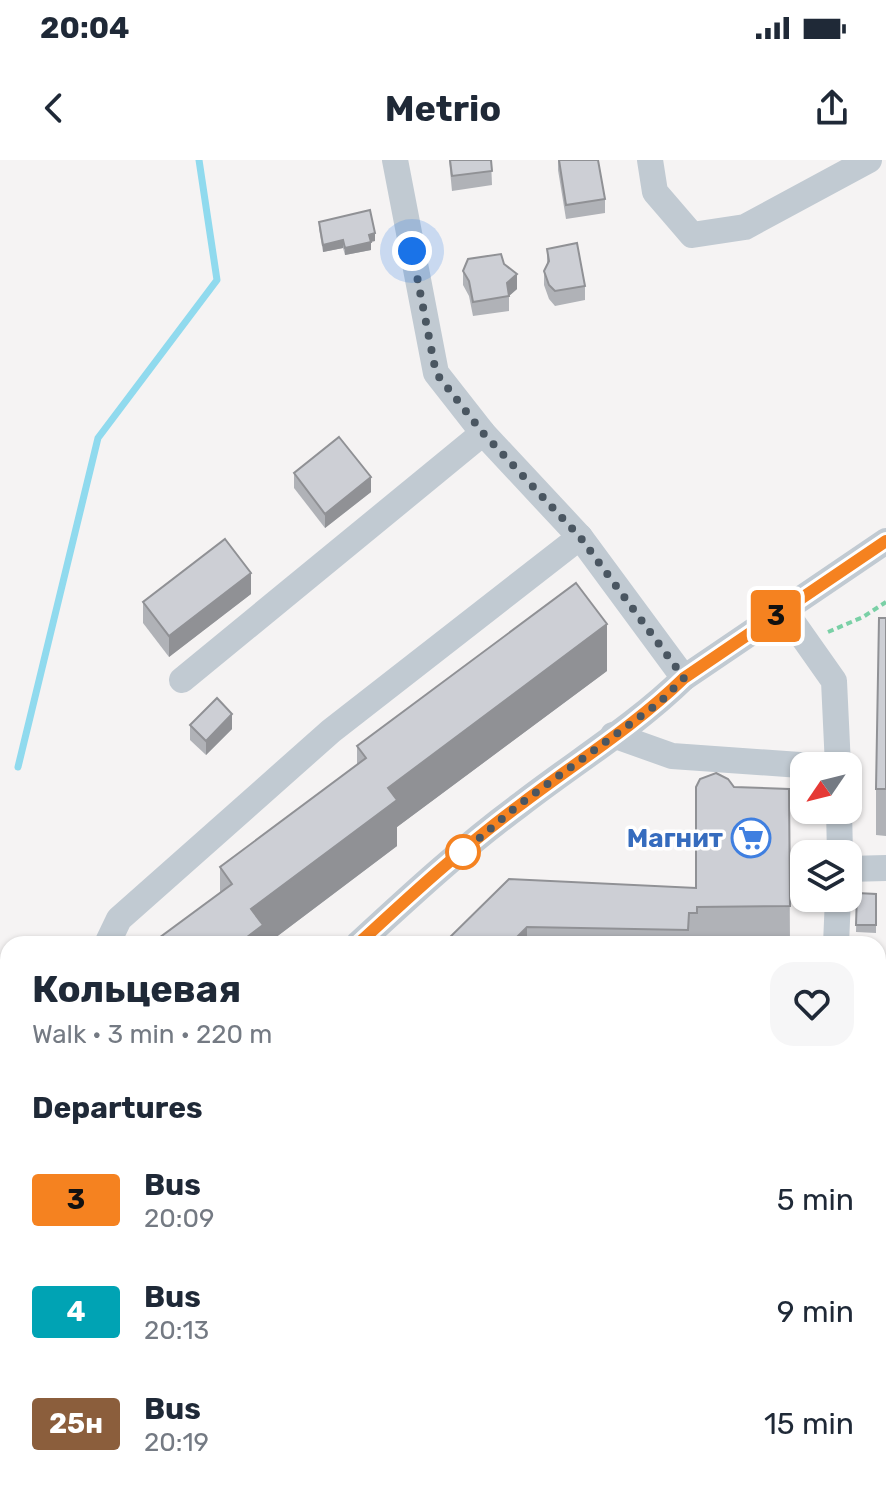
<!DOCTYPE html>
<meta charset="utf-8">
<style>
:root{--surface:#fff;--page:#f6f6f7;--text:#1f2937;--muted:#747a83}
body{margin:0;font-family:Rubik,sans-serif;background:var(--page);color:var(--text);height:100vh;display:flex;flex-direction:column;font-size:30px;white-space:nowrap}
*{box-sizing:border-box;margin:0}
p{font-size:26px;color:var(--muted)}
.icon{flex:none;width:44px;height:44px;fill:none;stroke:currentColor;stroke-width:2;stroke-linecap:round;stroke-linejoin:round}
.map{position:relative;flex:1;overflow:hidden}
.panel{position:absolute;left:0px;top:776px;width:886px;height:562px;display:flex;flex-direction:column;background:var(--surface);border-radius:24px 24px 0 0;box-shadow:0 2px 6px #0004}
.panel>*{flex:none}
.badge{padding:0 16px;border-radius:6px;font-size:28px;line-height:52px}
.needle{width:52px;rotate:235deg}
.tools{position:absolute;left:790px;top:592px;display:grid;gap:16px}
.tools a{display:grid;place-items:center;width:72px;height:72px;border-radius:16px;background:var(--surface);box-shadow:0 2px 6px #0004;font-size:40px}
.you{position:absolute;width:40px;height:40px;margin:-20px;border:6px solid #fff;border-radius:50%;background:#1a73e8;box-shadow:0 0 0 12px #1a73e833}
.map>.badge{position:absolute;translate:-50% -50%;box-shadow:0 0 0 4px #fff}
h2{padding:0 32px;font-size:30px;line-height:72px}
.round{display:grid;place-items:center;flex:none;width:84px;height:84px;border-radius:24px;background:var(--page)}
.headline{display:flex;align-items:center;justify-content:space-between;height:136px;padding:0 32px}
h1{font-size:38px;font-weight:700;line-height:60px}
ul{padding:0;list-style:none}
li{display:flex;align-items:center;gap:24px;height:112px;padding:0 32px}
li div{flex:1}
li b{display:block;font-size:30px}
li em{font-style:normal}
li .badge{min-width:88px;font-weight:700;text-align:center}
.status{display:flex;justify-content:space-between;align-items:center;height:56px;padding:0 40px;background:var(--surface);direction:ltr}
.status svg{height:22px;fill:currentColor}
header{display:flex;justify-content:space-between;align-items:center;height:104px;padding:0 32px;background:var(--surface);font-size:36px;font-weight:700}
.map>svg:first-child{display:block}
.green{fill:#c3f1d5}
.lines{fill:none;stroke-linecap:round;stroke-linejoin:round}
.stream{stroke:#90daee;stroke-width:7}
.path{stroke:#7ad0a6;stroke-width:4;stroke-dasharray:6 4;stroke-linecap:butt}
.minor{stroke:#c1cad2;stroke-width:26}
.wall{fill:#b0b2b7}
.shaded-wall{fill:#909195}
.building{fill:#cdcfd5;stroke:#909195;stroke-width:2}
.line-casing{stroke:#fff;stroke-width:18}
.line{stroke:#f58220;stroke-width:12}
.walk{stroke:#4a5661;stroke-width:8;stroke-dasharray:0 14.4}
.stop-dot{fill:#fff;stroke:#f58220;stroke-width:4}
.labels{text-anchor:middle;stroke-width:7;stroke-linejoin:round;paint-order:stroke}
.shop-label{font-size:26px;font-weight:bold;fill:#366cbe;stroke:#fff;text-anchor:end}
</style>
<div class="status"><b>20:04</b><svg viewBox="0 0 49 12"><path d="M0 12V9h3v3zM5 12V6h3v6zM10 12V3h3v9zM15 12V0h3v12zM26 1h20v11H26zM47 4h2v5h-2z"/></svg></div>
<header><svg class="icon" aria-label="back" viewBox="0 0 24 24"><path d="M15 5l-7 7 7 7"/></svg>Metrio<svg class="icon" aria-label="share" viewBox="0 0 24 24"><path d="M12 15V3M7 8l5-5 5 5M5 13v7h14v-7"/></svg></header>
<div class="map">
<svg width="886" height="1337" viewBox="0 0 886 1337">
<rect width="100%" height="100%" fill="#f5f3f3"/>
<path class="green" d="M878 979H886V1067L878 1076Z"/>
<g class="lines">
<path class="stream" d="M18 607 98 278 217 120 199 0"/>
<g class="path">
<path d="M828 472 863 457 886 442"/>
<path d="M878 1225 886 1216"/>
<path d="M878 1251 882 1306H886"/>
<path d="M882 1306 886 1322"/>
<path d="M860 1337 865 1330"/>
</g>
<g class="minor">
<path d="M395 0 436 213 483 273 580 377 684 518"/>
<path d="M650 0 655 32 692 75 745 67 869 0"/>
<path d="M784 450 834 521 838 606"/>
<path d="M182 520 483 273"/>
<path d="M613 575 672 596 814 606"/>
<path d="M839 650 840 694"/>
<path d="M848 709 886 708"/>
<path d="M107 784 119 759 331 571 580 377"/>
<path d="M358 784C410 736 463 687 520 645 574 603 635 566 684 518L886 381"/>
<path d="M836 784 838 738"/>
<path d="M0 876 8 861"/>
<path d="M878 963H886"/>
<path d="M0 1141 8 1126"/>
<path d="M0 1248 8 1234"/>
<path d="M0 1290 8 1294"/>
<path d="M256 1330 279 1337"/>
</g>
</g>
<g class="wall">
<path d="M449 0H491L492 25 452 31Z"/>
<path d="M558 0H598L605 39V53L566 59 558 10Z"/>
<path d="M319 62 375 81 371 82V90L345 95 343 88 323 92 319 69Z"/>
<path d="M547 89 585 126V140L555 146 549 139 544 125V111L547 104Z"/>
<path d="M504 104 517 129 509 136V151L473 156 469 136 463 125V111Z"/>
<path d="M294 313 371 332 325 368 294 328Z"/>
<path d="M251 434 169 497 143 463V442Z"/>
<path d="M886 458V676L876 675V629Z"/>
<path d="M607 511 397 667V686L267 784H159V778L220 733V707L357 606V586Z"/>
<path d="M190 565 232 569 206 595 190 580Z"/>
<path d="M734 627 789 629 790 784H443L696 728Z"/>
<path d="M857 733 876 734V773L856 772Z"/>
<rect x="878" y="834" width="8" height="96"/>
<path d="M348 1330H841V1335L348 1337Z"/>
</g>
<g class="shaded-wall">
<path d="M375 73V81L369 82V75Z"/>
<path d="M343 80V88L323 92V85Z"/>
<path d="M371 82V90L345 95V88Z"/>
<path d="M517 114V129L509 136 507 123Z"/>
<path d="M371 317V332L325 368V354Z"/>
<path d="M251 413V434L169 497V476Z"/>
<path d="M607 464V511L397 667V686L267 784H238L251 749 388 628Z"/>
<path d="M232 554V569L206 595V581Z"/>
<path d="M527 767V784H510Z"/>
<path d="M8 1020V1067L0 1081V1035Z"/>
</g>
<g class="building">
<path d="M450 0H491L492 11 452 16Z"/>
<path d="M559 0H598L605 39 566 45Z"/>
<path d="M370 50 375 73 369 75 371 82 345 88 343 80 323 85 319 62Z"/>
<path d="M577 83 585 126 555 131 549 125 544 111 549 101 547 89Z"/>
<path d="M501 94 504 104 517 114 507 123 509 136 473 142 469 121 463 111 468 99Z"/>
<path d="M339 277 371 317 325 354 294 313Z"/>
<path d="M225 379 251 413 169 476 143 442Z"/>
<path d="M576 423 607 464 388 628 397 640 251 749 263 765 238 784H164L159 778 232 724 220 707 366 598 357 586Z"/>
<path d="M879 458H886V629H876Z"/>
<path d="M217 538 232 554 206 581 190 565Z"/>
<path d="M716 613 728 619 734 627 789 629 790 746 697 747V753H689L688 770 527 767 510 784H443L509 719 696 728V627L700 619Z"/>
<path d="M857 733 876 734V765H856Z"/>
<rect x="878" y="834" width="8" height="49"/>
<path d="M8 923V1020L0 1035V938Z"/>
</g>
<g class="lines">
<g class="line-casing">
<path id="line" d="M358 784C410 736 463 687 520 645 575 603 635 566 684 518L886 381"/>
</g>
<use href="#line" class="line"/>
<path class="walk" d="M412 91 436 213 483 273 580 377 684 518 659 543 516 647 463 692"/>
</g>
<defs>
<g id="supermarket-ring" transform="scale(2)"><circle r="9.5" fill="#fff" stroke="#3f7fe0" stroke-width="1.5"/><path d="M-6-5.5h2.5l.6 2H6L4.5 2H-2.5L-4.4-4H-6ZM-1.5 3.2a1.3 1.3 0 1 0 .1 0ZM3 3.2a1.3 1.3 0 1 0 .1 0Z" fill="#3f7fe0"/></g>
</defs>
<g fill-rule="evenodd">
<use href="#supermarket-ring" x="751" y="678"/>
</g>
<circle class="stop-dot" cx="463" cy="692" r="16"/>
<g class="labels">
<g class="shop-label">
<text x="723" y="687">Магнит</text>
</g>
</g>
</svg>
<div class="tools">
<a><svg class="needle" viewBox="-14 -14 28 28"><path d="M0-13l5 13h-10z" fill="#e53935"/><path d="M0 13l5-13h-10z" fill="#747a83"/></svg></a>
<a><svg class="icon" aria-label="layers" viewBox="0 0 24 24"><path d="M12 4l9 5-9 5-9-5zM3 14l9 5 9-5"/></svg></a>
</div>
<div class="you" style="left:412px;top:91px"></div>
<b class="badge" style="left:776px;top:456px;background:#f58220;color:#111">3</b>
<section class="panel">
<div class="headline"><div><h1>Кольцевая</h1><p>Walk · 3 min · 220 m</p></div><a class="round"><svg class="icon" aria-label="heart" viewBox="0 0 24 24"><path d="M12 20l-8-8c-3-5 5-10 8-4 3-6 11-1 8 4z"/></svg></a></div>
<h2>Departures</h2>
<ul>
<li><span class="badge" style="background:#f58220;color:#111">3</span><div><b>Bus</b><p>20:09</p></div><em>5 min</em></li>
<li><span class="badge" style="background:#00a3b4;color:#fff">4</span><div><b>Bus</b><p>20:13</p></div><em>9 min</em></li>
<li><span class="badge" style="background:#8b5e3c;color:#fff">25н</span><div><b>Bus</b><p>20:19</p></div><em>15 min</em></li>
</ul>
</section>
</div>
